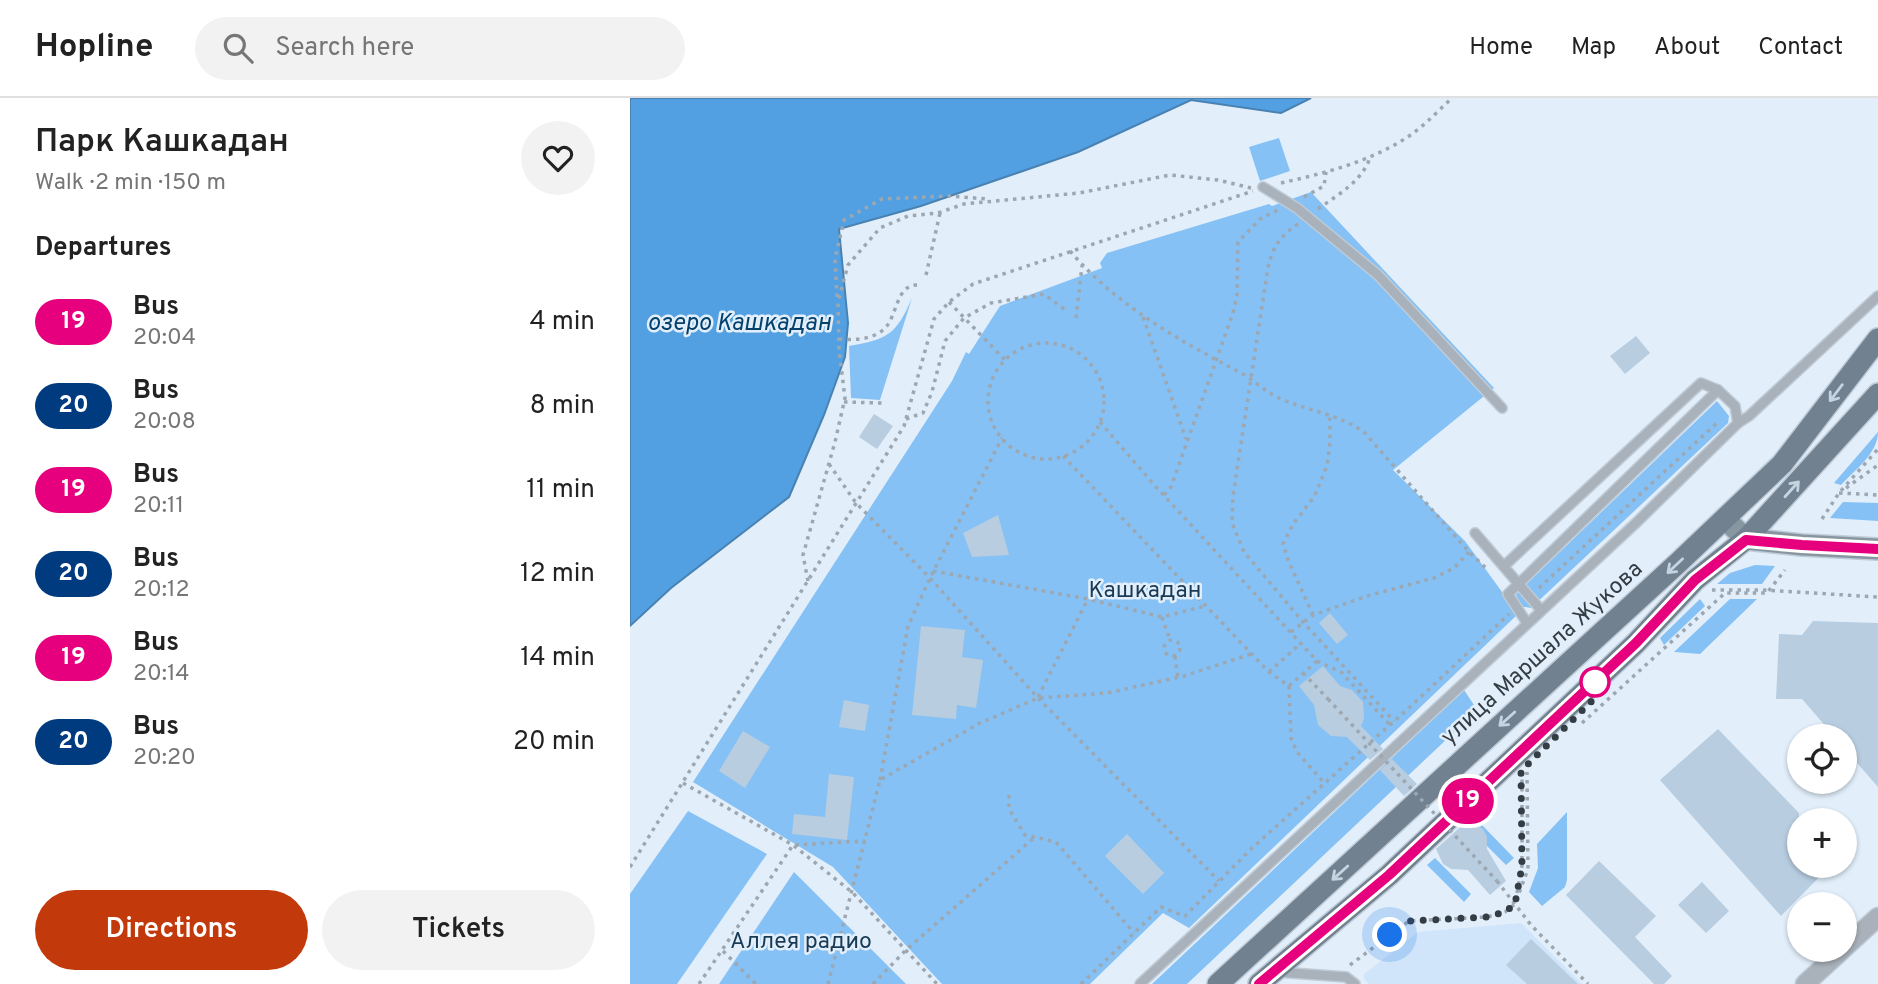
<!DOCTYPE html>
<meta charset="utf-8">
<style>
:root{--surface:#fff;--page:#f2f2f2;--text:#222;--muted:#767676;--line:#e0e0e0;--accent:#c23a0b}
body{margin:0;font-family:Overpass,sans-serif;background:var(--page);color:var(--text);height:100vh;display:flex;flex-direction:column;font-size:26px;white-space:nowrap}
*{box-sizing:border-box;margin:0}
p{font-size:23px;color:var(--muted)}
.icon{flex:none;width:38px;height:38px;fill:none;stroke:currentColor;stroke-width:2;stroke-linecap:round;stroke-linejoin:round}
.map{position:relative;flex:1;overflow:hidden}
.panel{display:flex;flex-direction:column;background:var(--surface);width:630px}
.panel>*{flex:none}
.badge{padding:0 14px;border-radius:23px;font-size:24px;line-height:46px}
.tools{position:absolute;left:1157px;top:626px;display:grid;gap:14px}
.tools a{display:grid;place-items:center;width:70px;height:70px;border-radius:50%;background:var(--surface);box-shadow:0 2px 5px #0004;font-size:35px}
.you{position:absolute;width:35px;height:35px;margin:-18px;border:5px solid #fff;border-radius:50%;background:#1a73e8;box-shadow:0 0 0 10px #1a73e833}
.map>.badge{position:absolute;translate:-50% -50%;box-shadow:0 0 0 4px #fff}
h2{padding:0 35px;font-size:26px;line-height:63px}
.round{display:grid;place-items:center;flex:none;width:74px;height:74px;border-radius:37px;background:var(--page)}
.head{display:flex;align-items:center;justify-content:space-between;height:119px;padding:0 35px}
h1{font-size:33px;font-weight:600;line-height:52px}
.cta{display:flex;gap:14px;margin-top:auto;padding:14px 35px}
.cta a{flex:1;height:80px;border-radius:42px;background:var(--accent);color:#fff;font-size:28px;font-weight:600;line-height:80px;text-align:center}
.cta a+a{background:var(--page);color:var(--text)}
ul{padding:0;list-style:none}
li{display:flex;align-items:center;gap:21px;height:84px;padding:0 35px}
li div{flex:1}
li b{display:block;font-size:26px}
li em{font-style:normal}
li .badge{min-width:77px;font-weight:700;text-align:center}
header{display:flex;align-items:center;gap:42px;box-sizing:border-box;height:98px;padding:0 35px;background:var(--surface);border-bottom:2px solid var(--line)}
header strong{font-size:33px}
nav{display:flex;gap:38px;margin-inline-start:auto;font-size:24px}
.search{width:490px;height:63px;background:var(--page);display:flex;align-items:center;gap:18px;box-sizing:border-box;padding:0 24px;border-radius:38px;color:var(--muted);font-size:26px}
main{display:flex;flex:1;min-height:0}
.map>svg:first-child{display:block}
.built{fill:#d0e5f9}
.green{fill:#85c1f5}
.water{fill:#52a0e1;stroke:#4982b2;stroke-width:2}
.building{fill:#b8cde0}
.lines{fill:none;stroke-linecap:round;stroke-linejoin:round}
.lane-casing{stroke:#bfcbd6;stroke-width:12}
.street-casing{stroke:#bfcbd6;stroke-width:21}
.secondary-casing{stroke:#bfcbd6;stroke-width:24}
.primary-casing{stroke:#bfcbd6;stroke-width:24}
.path{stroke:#9ca7b1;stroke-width:3.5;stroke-dasharray:3.5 5;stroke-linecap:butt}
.lane{stroke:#a9b2bb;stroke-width:9}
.street{stroke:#a9b2bb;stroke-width:18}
.secondary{stroke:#8896a2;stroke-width:21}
.primary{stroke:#718190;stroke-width:21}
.path-bridge{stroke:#9ca7b1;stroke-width:3.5;stroke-dasharray:3.5 5;stroke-linecap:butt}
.oneway{stroke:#c6d4e0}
.line-casing{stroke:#fff;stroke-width:16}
.line{stroke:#e6007e;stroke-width:10}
.walk{stroke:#343d44;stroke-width:7;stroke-dasharray:0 12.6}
.stop-dot{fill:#fff;stroke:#e6007e;stroke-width:3.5}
.labels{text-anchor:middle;stroke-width:5;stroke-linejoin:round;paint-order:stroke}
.park-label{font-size:23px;fill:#193a55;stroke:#e2effb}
.street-label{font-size:23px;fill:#343d44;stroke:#e2effb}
.water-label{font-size:24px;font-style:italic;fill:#04426d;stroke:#e2effb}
</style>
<header>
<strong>Hopline</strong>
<div class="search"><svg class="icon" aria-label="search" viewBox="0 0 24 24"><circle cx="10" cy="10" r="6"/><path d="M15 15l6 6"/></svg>Search here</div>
<nav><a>Home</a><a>Map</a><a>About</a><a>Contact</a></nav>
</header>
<main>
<section class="panel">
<div class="head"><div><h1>Парк Кашкадан</h1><p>Walk · 2 min · 150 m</p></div><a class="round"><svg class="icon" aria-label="heart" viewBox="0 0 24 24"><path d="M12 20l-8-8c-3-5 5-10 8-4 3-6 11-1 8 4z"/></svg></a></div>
<h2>Departures</h2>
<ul>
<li><span class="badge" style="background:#e6007e;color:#fff">19</span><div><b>Bus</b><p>20:04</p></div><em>4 min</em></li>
<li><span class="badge" style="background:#003b80;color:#fff">20</span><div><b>Bus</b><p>20:08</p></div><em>8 min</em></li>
<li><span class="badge" style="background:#e6007e;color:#fff">19</span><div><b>Bus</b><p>20:11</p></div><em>11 min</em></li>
<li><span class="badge" style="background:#003b80;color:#fff">20</span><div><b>Bus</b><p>20:12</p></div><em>12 min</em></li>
<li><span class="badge" style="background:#e6007e;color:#fff">19</span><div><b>Bus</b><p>20:14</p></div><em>14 min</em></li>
<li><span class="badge" style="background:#003b80;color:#fff">20</span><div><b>Bus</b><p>20:20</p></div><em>20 min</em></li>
</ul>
<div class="cta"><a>Directions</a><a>Tickets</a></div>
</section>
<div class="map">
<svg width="1248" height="886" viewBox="0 0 1248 886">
<rect width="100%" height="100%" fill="#e2effb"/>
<path class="built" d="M891 825 952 886H739L734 881V876L788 834Z"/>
<g class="green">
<path d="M649 40 660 73 630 83 619 49Z"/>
<path d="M681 94 864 290 763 372 835 443 888 516 559 830 533 815 460 886H312L203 769 63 684 322 283 336 254 339 256 370 208 472 170 470 165 477 155 639 106 642 108Z"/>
<path d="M282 200 250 302 221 300 219 248C258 241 266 237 282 200Z"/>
<path d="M1087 303 1099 318 1098 325 901 510 889 508 886 496Z"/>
<path d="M1248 334C1248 355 1225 372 1211 387L1204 385Z"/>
<path d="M1213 404 1248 405V423L1200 420Z"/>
<path d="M1125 467 1145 468 1132 486H1087L1100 475Z"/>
<path d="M1070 501 1075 508 1034 547 1030 540Z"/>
<path d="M1100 501H1127L1070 556 1044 554Z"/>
<path d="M834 592 844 607 836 623 557 886H522Z"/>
<path d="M58 713 137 756 47 886H0V796Z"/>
<path d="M937 714V782L935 789 912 808 899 794 908 770 907 746Z"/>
<path d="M848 723 884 760 876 767 840 731Z"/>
<path d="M805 760 841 796 834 804 797 767Z"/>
<path d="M164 774 276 886H89Z"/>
</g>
<path class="water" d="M0 0H681L651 15 561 2 448 54 291 108 209 131 218 225 215 259 194 317 159 399 41 490 0 528Z"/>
<g class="building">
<path d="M1006 238 1020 255 995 276 980 258Z"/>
<path d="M244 316 263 328 247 351 229 339Z"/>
<path d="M368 417 379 457 342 459 333 435Z"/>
<path d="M700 515 718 537 707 546 689 525Z"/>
<path d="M1183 523 1248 525V689L1214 650V639H1205L1172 601H1146L1149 536 1172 537Z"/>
<path d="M291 528 335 532 332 559 353 562 346 610 327 607 326 621 282 617Z"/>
<path d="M693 568 710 588 722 592 733 604 734 621 731 628 753 651 740 662 717 639 701 638 688 627 684 607 669 588Z"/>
<path d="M214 602 239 607 235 633 209 629Z"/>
<path d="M1088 631 1169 715V768H1200L1151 818 1030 682Z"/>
<path d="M113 633 140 649 115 690 89 673Z"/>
<path d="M762 661 787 686 774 698 750 672Z"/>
<path d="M199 676 224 679 217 742 162 736 164 716 195 719Z"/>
<path d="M839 721 853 731 857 739V751L876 783 860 797 838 772 821 771 813 766 806 751Z"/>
<path d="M497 736 534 775 513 796 475 758Z"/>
<path d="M969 763 1026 818 1005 839 1042 878 1034 886H1024L936 797Z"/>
<path d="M1072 784 1099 813 1076 835 1048 807Z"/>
<path d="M901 841 948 886H897L876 867Z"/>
</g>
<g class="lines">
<g class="lane-casing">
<g id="lane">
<path d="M633 89 667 110 748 177 872 310"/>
<path d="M845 435 911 512"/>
<path d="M874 468 1071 285 1088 292"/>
<path d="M897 525 878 496 1088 292 1105 308 1108 325 1119 318 1248 198"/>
<path d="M648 874 716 879 725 886"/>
<path d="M510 886 1007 424 1108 325"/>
</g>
</g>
<g class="street-casing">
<g id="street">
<path d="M1214 850 1248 819"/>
<path d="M1175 886 1212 852"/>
</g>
</g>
<g class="secondary-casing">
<path id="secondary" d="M1095 421 1116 441 1172 447 1248 451"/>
</g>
<g class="primary-casing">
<g id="primary">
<path d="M588 886 1049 464 1152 366 1248 241"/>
<path d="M629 886 759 777 1006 545 1065 482 1116 441 1248 296"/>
</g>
</g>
<g class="path">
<path d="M651 85C696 75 743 63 782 36 796 26 809 12 822 0"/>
<path d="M674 99 694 88 696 74"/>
<path d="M688 111C709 96 731 84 740 60"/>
<path d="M668 126C650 138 643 149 638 169L603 398 602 425 614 454 673 524 764 623"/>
<path d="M440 153C486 207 547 241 609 274 623 281 635 294 649 300 678 313 708 316 734 334L839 454 857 471"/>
<path d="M296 177 310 115"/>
<path d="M207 199 205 161 214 122 252 101 320 98 357 101"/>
<path d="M319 204 375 262"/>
<path d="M513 219 556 341"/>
<path d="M446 220 452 168"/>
<path d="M209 241C223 242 241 242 253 232 268 220 265 185 289 187"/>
<circle cx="416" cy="303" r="58"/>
<path d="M214 304 252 305"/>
<path d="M276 321 293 315 302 294 315 243 334 220 361 205 414 196 434 211"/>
<path d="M433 358 639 574 659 588 687 563 526 389 470 324"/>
<path d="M199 366 226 405 300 480 408 600 589 783"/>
<path d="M1216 390 1248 367"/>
<path d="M1209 395 1248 397"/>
<path d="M534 397 541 389 603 215 607 197 608 144 630 121 648 112"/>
<path d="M1192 421 1209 395 1248 351"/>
<path d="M303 473 458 501 532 519 575 508"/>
<path d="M178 483 173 457 205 344 215 300 209 252 208 204 218 167 250 130 278 118 308 115 334 106 449 95 540 77 588 82 621 90"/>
<path d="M909 490 1088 324"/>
<path d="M1082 492H1133L1248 499"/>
<path d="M683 517 658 462 653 446 663 426 684 399 697 368 700 344V317"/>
<path d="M532 519 540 542"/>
<path d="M661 534 683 517 737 498 804 480 824 470 839 454"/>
<circle cx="542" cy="550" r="8"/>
<path d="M545 558 548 580"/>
<path d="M687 563 711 574 760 627"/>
<path d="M639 574 671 545"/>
<path d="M673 575 698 601"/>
<path d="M659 588 661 640 667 654 695 686"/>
<path d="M408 599 458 501"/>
<path d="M952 625 1095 495H1137L1155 472"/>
<path d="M250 682 278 528 300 480 372 340"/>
<path d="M53 685 163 747 223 795 307 886"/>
<path d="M379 697V711L395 737 426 744 504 835"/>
<path d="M0 769 274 328 304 221 319 204 343 186 623 93"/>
<path d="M867 783 901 827 958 886"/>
<path d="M887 795 892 768V677"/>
<path d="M93 853 126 886"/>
<path d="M720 867 779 823 857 819 875 814 885 806 898 771 897 674"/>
<path d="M69 886 163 747 235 743"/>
<path d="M198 886 250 682 350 625 408 600 477 595 554 578 621 556"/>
<path d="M243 886 276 852 405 739"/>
<path d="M451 886 531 809 555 818 622 750 780 609 879 516"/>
</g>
<use href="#lane" class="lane"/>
<use href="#street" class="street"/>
<use href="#secondary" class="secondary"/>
<use href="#primary" class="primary"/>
<path class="path-bridge" d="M698 601 867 783"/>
</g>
<defs><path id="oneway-shaft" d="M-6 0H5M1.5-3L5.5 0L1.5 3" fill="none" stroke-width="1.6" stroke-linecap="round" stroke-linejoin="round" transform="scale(1.75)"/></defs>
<g class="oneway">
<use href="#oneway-shaft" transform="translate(1206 295) rotate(127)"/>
<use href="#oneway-shaft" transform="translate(1162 391) rotate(-48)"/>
<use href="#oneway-shaft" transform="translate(1045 468) rotate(137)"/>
<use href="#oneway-shaft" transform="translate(877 621) rotate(138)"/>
<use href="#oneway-shaft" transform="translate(710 775) rotate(138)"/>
</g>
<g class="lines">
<g class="line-casing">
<path id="line" d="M629 886 759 777 1006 545 1065 482 1116 442 1172 447 1248 451"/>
</g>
<use href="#line" class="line"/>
<path class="walk" d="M760 837 779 823 857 819 875 814 885 806 892 768 891 673 976 589 965 584"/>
</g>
<circle class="stop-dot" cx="965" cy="584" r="14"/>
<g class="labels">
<g class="park-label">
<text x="515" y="499">Кашкадан</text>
<text x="171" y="850">Аллея радио</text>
</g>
<g class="street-label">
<text transform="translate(911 554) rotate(-42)" y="8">улица Маршала Жукова</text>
</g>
<g class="water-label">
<text x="109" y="232">озеро Кашкадан</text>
</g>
</g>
</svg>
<div class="tools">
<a><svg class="icon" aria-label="locate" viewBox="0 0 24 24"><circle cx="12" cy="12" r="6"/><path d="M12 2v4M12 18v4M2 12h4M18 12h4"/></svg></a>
<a>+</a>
<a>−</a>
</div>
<div class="you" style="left:760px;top:837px"></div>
<b class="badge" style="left:838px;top:703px;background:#e6007e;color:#fff">19</b>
</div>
</main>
